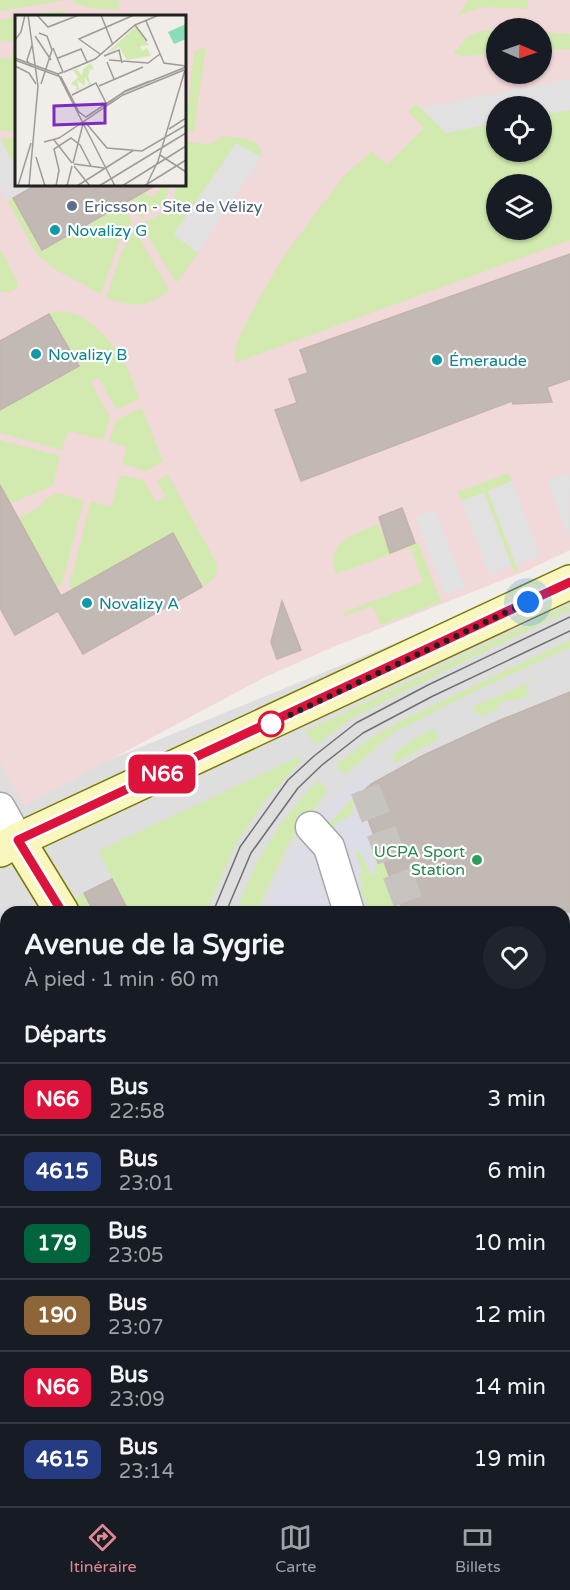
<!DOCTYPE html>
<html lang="fr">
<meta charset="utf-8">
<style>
:root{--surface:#171b24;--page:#20242c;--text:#f1f3f6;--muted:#9ea1a6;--line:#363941;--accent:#e18792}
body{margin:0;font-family:"Varela Round",sans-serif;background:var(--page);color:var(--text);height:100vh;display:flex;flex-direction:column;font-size:22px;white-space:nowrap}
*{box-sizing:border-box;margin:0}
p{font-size:20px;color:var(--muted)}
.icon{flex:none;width:33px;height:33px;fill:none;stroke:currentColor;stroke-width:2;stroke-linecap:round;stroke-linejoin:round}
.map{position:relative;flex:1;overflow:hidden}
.panel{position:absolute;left:0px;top:906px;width:570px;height:600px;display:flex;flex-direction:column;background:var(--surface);border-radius:18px 18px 0 0;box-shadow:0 2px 4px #0004}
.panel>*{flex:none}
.badge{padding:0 12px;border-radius:9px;font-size:21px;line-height:39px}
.needle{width:39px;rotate:92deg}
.buttons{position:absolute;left:486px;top:18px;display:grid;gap:12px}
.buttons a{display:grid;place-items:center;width:66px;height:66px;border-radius:50%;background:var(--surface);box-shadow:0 2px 4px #0004;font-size:30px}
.you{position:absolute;width:30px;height:30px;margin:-15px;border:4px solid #fff;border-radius:50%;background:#1a73e8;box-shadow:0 0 0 9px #1a73e833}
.map>.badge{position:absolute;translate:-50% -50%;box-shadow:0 0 0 3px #fff}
h2{padding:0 24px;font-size:22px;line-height:54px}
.round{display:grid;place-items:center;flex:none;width:63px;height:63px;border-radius:32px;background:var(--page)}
.headline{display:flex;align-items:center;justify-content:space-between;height:102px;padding:0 24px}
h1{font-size:28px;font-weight:800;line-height:45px}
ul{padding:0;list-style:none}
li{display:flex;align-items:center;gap:18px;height:72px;padding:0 24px;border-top:2px solid var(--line)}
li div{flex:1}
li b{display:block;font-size:22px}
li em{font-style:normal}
li .badge{min-width:66px;font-weight:700;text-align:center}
.tab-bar{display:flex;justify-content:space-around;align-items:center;height:84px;border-top:2px solid var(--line);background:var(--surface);font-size:16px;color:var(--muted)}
.tab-bar a{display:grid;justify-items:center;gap:3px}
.tab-bar .selected{color:var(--accent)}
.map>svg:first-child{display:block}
.residential{fill:#dfdede;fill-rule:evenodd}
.commercial{fill:#f1d8d9;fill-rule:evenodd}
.grass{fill:#d2eab0;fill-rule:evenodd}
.parking{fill:#e1e1e1}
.plaza{fill:#dcdde7;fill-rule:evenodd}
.building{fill:#c2b9b4;stroke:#c3b3aa;stroke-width:1.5}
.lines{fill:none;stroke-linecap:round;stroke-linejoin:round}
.street-tunnel{stroke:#c7c4c0;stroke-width:30;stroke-dasharray:30 15;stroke-linecap:butt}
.street-casing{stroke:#a5a5a5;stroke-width:33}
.secondary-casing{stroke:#787907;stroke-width:36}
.street{stroke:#fff;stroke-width:30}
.secondary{stroke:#f9f6be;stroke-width:33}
.tram{stroke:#6f6f6f;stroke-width:1.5}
.line-casing{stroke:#fff;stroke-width:14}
.line{stroke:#dc143c;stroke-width:9}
.walk{stroke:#212121;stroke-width:6;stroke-dasharray:0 10.8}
.service-dot{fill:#5c6f8a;stroke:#fff;stroke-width:2}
.culture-dot{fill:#0f9aa8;stroke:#fff;stroke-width:2}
.stop-dot{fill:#fff;stroke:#dc143c;stroke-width:3}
.leisure-dot{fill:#2e9e5b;stroke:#fff;stroke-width:2}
.labels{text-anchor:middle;stroke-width:4.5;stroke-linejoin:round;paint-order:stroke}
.service-label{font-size:16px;fill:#4e5e75;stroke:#fff;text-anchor:start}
.culture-label{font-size:16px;fill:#0d838f;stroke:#fff;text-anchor:start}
.leisure-label{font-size:16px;fill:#27864d;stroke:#fff;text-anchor:end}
.inset-road{fill:none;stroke:#9e9b98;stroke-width:1.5}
.view{fill:#7b2cbf;fill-opacity:0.15;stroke:#7b2cbf;stroke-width:3}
.inset-edge{fill:none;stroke:#212121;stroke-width:3}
</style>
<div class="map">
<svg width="570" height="1506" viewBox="0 0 570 1506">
<rect width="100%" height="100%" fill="#f1ede8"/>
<path class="residential" d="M570 572V1506H0V745L28 793ZM6 912H564V1500H6Z"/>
<path class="commercial" d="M0 0H570V550L528 570 333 647 265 677 24 806 0 763ZM16 16H184V184H16ZM496 28H542V74H496ZM496 106H542V152H496ZM496 184H542V230H496Z"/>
<g class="grass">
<path d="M0 0H66L0 11Z"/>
<path d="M74 0H120L118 10 90 8 74 2Z"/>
<path d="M469 0H528L527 9 485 7 458 15Z"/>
<path d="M65 10 64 16H17Z"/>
<path d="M16 17V132L0 130V58L11 59 14 42 0 40V20Z"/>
<path d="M485 30H496V54L463 56 453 54 468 36Z"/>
<path d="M542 32 570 34V49L542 51Z"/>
<path d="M206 46 194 132 185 131 194 52Z"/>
<path d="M416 104 446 132 496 123V152H542V115L570 110V240L235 363 236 348 243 328 281 260 343 177 371 151 387 165 424 128 408 111ZM496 184H542V230H496Z"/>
<path d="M222 136C237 138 263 136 261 157L236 144 174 235 198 253 176 283 141 225 172 207 176 185 184 184 185 141C199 143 211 148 222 136Z"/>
<path d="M0 138 16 139V168Z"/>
<path d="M130 185 149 196H153L160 190 159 185H169L166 202 139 218 128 195Z"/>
<path d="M13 198 42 250 114 210 111 204 120 199 132 222 119 242 101 294 56 270 37 254 7 201Z"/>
<path d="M135 230 169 290C146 309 134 307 106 298L122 251Z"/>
<path d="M0 249 17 279V288L8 293 0 291Z"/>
<path d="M56 311C62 312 69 312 75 314 108 329 130 366 139 399L117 410 98 377 90 382 110 417 103 440 68 431 62 450 0 433V410L78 366 49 314Z"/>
<path d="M142 408 163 461 146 471 122 464 127 447 109 442 116 420Z"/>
<path d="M0 440 60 456 53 485C39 493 25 496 10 504L0 486Z"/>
<path d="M509 473 512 481 488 491 518 571 514 572 484 493 461 501 458 492Z"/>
<path d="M120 475 143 480 156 502 166 497 157 481 168 475 217 564C218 577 214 581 202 587L173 533 72 589 69 586 91 501 111 507Z"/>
<path d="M57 493 84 500 62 584 56 587 18 518 41 506 44 500Z"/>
<path d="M379 524 390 553 418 542 441 602 381 625 373 606 345 616 344 612 423 582 410 547 336 574C326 540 353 535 379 524Z"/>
<path d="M570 604V610L410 688 354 717 316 745 304 732Z"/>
<path d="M570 640V647L467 695 393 733 345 775 336 765 370 738 410 716Z"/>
<path d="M539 678 540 679 525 686 529 695 511 702 510 699 497 704 499 708 481 717 479 713 475 714 472 707Z"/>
<path d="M433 728 439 739 395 763 391 757 404 745Z"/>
<path d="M298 757 302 760 265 801 238 840 211 900 208 912H112L126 905 98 851Z"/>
<path d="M319 780 328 790 288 845 256 912H236C254 862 280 817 319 780Z"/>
<path d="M356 794 360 798 352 806 355 809 345 821 332 830 325 828Z"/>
<path d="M377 846 390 880 385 882 396 912 365 911 367 909 359 889 358 875 362 873 354 852 360 851 372 875 374 868 377 867 370 849Z"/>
<path d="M84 893 94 912H82L75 898Z"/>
<path d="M6 988V1018L4 1015 0 1018V992Z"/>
<path d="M0 1107 6 1115V1171L0 1163Z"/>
<path d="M0 1252 6 1260V1291L0 1297Z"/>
<path d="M6 1328V1381L0 1385V1333Z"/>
<path d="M6 1411V1452L0 1457V1416Z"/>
</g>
<g class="parking">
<path d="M570 79V110L542 115V106H496V123L446 133 421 108Z"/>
<path d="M0 139 16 168V184L25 185 28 190 7 201 0 188Z"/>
<path d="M236 143 261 157 198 253 174 234Z"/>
<path d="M568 473 570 479 569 539 547 481Z"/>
<path d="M512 481 540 555 516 565 488 491Z"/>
<path d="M484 493 512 566 489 575 461 501Z"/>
<path d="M435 509 465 587 445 595 415 517Z"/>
<path d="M270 1500H372L377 1506H274Z"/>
</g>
<g class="plaza">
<path d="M365 770 420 912H396L385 882 390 880 377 846 370 849 377 867 374 869 376 874 372 876 360 851 355 852 363 873 358 875 363 887 360 889 368 910 365 912H332L322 906H314L302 912H268L281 878 302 838 333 799ZM356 794 360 798 352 806 355 810 346 821 342 818 333 829 325 828 333 817ZM312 846 315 847 309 860 314 861 313 864H308L307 866 311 869 309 871 303 867 299 875 296 874Z"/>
<path d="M564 1104 570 1119V1275L564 1264Z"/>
<path d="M564 1402 570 1404V1506H499L494 1500H564Z"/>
</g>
<g class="building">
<path d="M38 184H158L42 250 13 198Z"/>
<path d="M570 254V379L547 387 552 402 513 404 512 401 301 481 275 410 297 403 289 379 308 373 300 350Z"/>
<path d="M49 314 79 366 0 410V341Z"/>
<path d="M0 485 61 596 173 533 202 587 83 654 58 611 15 635 0 608Z"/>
<path d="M402 508 415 543 390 553 379 517Z"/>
<path d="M282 601 301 650 277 659 271 642Z"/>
<path d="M570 692V912H403L364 809 360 794 371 784 422 756 498 721Z"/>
<path d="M112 879 129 912H94L84 893Z"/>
</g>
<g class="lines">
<path class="street-tunnel" d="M365 789 412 912"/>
<g class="street-casing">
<g id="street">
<path d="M0 808 18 840"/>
<path d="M311 827 329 847 349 912"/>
<path d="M0 956 6 951"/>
<path d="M564 1142 570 1158"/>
<path d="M564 1264 570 1275"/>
<path d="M564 1402 570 1404"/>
<path d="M564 1476 570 1492"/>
</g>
</g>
<g class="secondary-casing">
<g id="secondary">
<path d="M18 840 62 912"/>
<path d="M0 850 18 840 570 582"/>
<path d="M425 1500 429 1506"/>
</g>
</g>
<use href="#street" class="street"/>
<use href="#secondary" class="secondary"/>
<g class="tram">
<path d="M213 912 240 847 288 780 314 756 356 723 428 685 570 617"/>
<path d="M226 912 251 853 298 788 322 765 363 733 433 696 570 631"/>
<path d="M449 1500 454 1506"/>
<path d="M465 1500 470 1506"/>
</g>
</g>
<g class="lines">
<g class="line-casing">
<path id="line" d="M62 912 18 840 570 582"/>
</g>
<use href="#line" class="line"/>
<path class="walk" d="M271 724 528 602"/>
</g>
<circle class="service-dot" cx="72" cy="206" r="6"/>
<g class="culture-dot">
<circle cx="55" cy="230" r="6"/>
<circle cx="36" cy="354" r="6"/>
<circle cx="437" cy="360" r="6"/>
<circle cx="87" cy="603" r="6"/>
</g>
<circle class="stop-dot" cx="271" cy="724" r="12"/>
<circle class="leisure-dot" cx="477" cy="860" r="6"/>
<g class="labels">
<g class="service-label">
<text x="84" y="212">Ericsson - Site de Vélizy</text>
</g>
<g class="culture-label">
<text x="67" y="236">Novalizy G</text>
<text x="48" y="360">Novalizy B</text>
<text x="449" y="366">Émeraude</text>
<text x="99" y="609">Novalizy A</text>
</g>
<g class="leisure-label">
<text x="465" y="857">UCPA Sport<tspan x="465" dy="18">Station</tspan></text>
</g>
</g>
<g transform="translate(15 15)">
<rect width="171" height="171" fill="#f1ede8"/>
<path d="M121 11 134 30 125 31 127 36 132 33 136 41 112 45 104 32 90 40ZM76 48 79 55 75 54 73 61 76 69 80 67 72 71 74 69 70 62V71L62 65 64 73 69 72 60 76 62 72 56 69 63 62 58 55 62 54 67 61 68 54Z" fill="#d2eab0"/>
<path d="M171 9V24L159 29 153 17Z" fill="#88deb5"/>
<path class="inset-road" d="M13 0 23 71 14 171M22 0 33 12 64 0M86 0 98 30M131 6 149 48 171 51M120 10 132 26M24 18 32 21 37 35 26 69M20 21 36 45M0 25 6 17 10 0M85 39 64 24 119 0M89 41 104 35 107 48M0 43 43 59 48 57 38 33M43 43 66 34 72 47M0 45 46 62 64 97 71 102 109 77 171 52M94 45 133 48 145 39M92 47 99 64M0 51 14 58 21 69M16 52 12 45 17 30M49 57 80 44 120 10 144 0M43 59 100 171M84 71 128 52M57 80 81 68 92 90M92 89 110 76 135 66M70 107 92 133 127 136 171 110M154 114 171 103M39 125 57 148M29 127 44 123 108 80 169 55M145 140 171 157M21 142 30 171M58 148 68 109M59 149 89 153M59 151 75 171M3 171 16 128M41 171 44 155 39 134 56 123 65 130 76 151M52 171 57 151M62 171 119 135M84 171 171 118M107 171 171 131M129 171 171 145M131 171 143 146 170 55"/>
<path class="view" d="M90 89V108L39 110V91Z"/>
<rect width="171" height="171" class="inset-edge"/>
</g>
</svg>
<div class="buttons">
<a><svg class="needle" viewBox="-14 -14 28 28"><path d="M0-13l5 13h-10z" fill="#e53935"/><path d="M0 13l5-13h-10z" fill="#9ea1a6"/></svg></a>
<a><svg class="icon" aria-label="locate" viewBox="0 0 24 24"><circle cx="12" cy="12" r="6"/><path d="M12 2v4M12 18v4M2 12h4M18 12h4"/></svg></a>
<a><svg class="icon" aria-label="layers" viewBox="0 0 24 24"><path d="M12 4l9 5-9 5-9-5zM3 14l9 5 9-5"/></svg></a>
</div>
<div class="you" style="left:528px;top:602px"></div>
<b class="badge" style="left:162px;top:774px;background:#dc143c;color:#fff">N66</b>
<section class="panel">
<div class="headline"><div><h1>Avenue de la Sygrie</h1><p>À pied · 1 min · 60 m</p></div><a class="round"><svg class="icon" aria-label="heart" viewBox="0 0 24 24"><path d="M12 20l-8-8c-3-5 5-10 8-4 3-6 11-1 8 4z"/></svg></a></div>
<h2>Départs</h2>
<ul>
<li><span class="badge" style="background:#dc143c;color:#fff">N66</span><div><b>Bus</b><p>22:58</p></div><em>3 min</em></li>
<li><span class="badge" style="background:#253b82;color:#fff">4615</span><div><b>Bus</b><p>23:01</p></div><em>6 min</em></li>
<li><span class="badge" style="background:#00643c;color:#fff">179</span><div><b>Bus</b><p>23:05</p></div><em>10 min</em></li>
<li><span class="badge" style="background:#8d6539;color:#fff">190</span><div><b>Bus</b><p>23:07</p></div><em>12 min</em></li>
<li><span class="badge" style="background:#dc143c;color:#fff">N66</span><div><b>Bus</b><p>23:09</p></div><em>14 min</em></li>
<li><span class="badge" style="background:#253b82;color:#fff">4615</span><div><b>Bus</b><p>23:14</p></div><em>19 min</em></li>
</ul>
</section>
</div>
<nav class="tab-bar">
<a class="selected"><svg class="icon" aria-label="directions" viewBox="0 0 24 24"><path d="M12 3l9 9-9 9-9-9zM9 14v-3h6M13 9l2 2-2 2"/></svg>Itinéraire</a>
<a><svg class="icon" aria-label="map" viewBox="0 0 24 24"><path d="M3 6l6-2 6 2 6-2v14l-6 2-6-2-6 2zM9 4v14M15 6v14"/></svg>Carte</a>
<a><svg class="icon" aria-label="tickets" viewBox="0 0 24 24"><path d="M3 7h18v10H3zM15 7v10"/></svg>Billets</a>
</nav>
